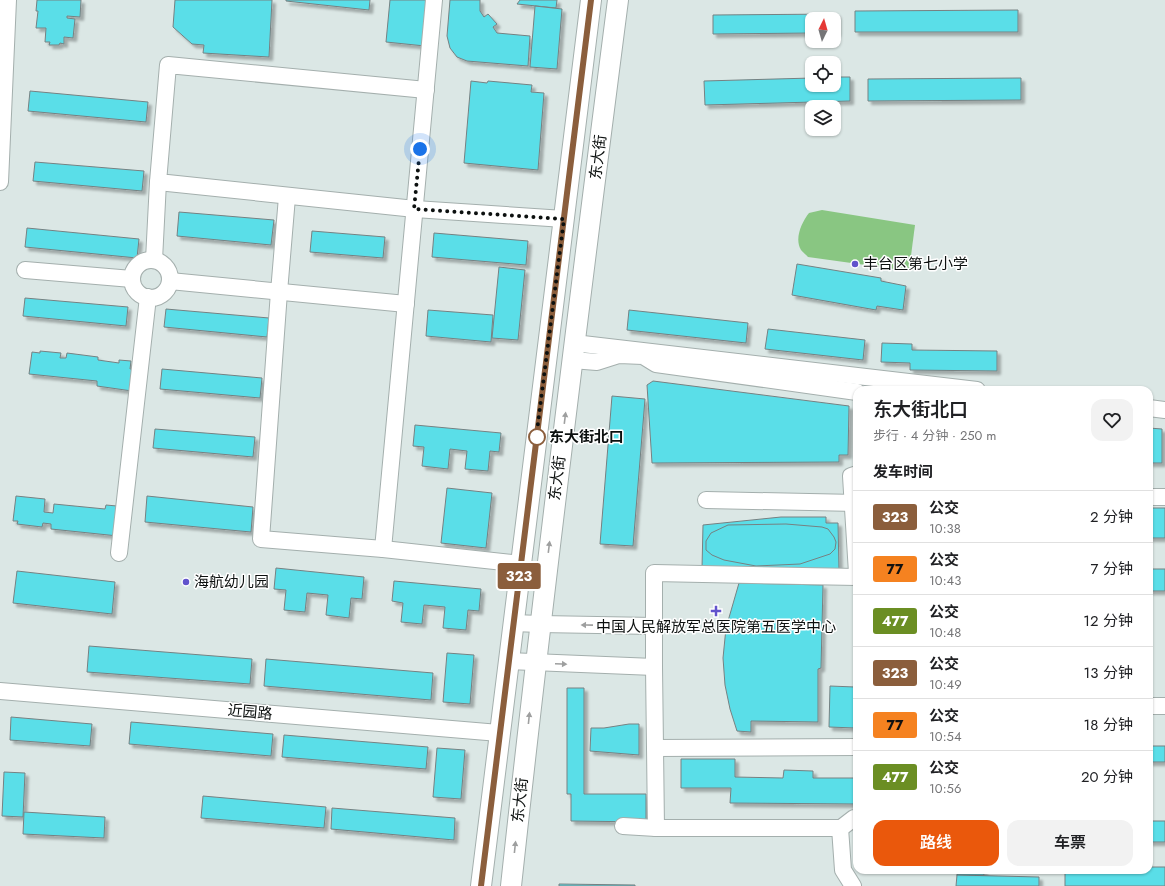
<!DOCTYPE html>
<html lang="zh">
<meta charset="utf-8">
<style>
:root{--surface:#fff;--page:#f2f2f2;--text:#202124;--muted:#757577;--line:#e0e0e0;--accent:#ea580c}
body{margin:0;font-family:Jost,"Noto Sans SC",sans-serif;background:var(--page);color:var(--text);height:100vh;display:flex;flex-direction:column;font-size:15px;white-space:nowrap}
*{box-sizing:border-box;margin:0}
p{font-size:13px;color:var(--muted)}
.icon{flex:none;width:22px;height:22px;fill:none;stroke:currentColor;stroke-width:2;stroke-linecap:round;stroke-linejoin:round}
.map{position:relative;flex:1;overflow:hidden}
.panel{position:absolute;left:853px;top:386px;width:300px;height:488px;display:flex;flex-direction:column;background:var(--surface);border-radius:12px;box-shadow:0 1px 3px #0004}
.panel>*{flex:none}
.badge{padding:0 8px;border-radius:3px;font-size:14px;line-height:26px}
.needle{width:26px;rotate:5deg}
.tools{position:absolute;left:805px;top:12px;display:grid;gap:8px}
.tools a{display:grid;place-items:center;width:36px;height:36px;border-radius:8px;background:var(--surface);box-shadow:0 1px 3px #0004;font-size:20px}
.you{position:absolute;width:20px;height:20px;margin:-10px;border:3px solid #fff;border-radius:50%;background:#1a73e8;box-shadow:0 0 0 6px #1a73e833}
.map>.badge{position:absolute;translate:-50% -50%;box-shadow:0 0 0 2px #fff}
h2{padding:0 20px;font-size:15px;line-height:36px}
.round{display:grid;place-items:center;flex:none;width:42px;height:42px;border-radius:12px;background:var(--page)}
.headline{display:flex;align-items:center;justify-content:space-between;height:68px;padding:0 20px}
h1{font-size:19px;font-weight:600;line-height:30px}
.primary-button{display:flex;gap:8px;margin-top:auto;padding:8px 20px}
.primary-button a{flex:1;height:46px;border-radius:12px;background:var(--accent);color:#fff;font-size:16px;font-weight:600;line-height:46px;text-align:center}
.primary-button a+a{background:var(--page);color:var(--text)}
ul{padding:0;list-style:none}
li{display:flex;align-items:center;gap:12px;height:52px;padding:0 20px;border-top:1px solid var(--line)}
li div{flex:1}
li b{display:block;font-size:15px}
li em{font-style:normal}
li .badge{min-width:44px;font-weight:700;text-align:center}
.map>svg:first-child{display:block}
.green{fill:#89c682}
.building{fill:#5adee8;stroke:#768182;filter:url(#shadow)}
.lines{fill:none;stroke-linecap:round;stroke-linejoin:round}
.minor-casing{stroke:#a4afad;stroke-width:18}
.major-casing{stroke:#a4afad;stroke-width:22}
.minor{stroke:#fff;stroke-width:16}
.major{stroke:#fff;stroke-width:20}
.oneway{fill:#9e9f9f}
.line-casing{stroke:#fff;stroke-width:9}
.line{stroke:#8b5e3c;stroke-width:6}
.walk{stroke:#0c100f;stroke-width:4;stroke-dasharray:0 7.2}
.poi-dot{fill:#6153cc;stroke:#fff;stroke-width:1.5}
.stop-dot{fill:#fff;stroke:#8b5e3c;stroke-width:2}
.labels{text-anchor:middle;stroke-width:3;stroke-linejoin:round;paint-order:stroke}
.street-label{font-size:15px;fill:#0c100f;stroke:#fff}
.poi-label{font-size:15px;fill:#0c100f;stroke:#fff;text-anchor:start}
.stop-label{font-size:15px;font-weight:bold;fill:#0c100f;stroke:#fff;text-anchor:start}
</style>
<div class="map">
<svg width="1165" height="886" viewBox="0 0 1165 886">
<defs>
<filter id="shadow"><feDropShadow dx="3.5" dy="3.5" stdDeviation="1" flood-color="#0004"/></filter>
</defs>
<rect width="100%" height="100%" fill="#dbe7e5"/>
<path class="green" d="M822 210 915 225 909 271 808 257C806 255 803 252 801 250 794 238 802 222 809 213Z"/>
<g class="building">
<path d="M37 0H81L80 17 67 16V18L75 19 73 38 64 37V44L60 43 59 45H49L50 42H45L46 28H36L38 11H36Z"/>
<path d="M175 0H272L269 57 203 53 204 45 192 44 173 27Z"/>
<path d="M286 0H370L369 10 286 1Z"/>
<path d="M390 0H429L425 46 386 42Z"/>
<path d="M450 0H480V11L484 17 488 14 497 24 493 27 497 33 530 36 528 66 467 61 457 57 450 48 447 36Z"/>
<path d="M520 0H557L556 8 517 4Z"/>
<path d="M535 6 562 9 557 69 530 67Z"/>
<path d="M1018 10V32H855V11Z"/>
<path d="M837 14V33H834V19H812V33L713 34V15Z"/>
<path d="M834 77H850V101L705 105 704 81 812 78V85H834Z"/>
<path d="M1021 78V100L868 101V79Z"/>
<path d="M471 81 487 83 488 81 532 85 531 92 544 93 538 170 464 163Z"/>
<path d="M30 91 148 102 146 122 28 111Z"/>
<path d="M35 162 144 171 142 191 33 181Z"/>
<path d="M179 212 274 220 271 245 177 236Z"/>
<path d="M27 228 139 239 137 258 25 247Z"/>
<path d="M312 231 385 237 383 258 310 252Z"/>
<path d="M434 233 528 241 526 265 432 257Z"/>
<path d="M797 264 881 278V281L906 286 903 310 877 306 876 310 792 295Z"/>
<path d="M499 267 525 270 518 340 492 338Z"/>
<path d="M25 298 128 307 126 326 23 316Z"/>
<path d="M166 309 269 318 267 337 164 327Z"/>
<path d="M428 310 493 315 491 342 426 336Z"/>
<path d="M629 310 748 323 746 343 627 330Z"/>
<path d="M768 329 865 340 863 360 765 349Z"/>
<path d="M882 343 912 344V350L997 351V371L910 370V363L881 362Z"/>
<path d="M40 351 61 353 60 358H66L67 353 98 357V360L119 363V360L131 361 130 369H134L132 391 97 386V381L29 374 32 352 40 353Z"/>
<path d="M162 369 262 378 260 398 160 389Z"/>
<path d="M653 381 849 406 848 455H839V462L652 463 647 385Z"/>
<path d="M612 396 645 399 633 546 600 544Z"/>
<path d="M415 425 501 433 499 452 490 451 488 471 465 469 467 451 450 449 448 469 422 466 424 447 413 446Z"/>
<path d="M1149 428 1162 429V463H1149Z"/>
<path d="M155 429 255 437 253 457 153 448Z"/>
<path d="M447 488 492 493 486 548 441 543Z"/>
<path d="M16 496 45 499 44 512 53 513 54 504 105 509 106 505 117 506 118 536 51 529V524L43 523 42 527 17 524 18 521H13Z"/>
<path d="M147 496 253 507 251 532 145 522Z"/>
<rect x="1149" y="508" width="16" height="30"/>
<path d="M781 517H826V523H838L839 570 702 568 703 525Z"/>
<path d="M786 524 822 527 828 529 834 537 836 542 835 549 830 554 800 564 756 566 724 560 712 555 706 550V541L711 533 728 525Z"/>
<path d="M276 568 364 577 362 599 351 598 349 618 326 615 328 595 307 593 305 612 284 610 286 590 274 589Z"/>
<rect x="1149" y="569" width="16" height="22"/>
<path d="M17 571 115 582 112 614 13 603Z"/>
<path d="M394 581 481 589 479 611 468 610 466 630 443 628 445 607 424 605 422 624 401 622 403 603 392 601Z"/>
<path d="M739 583 823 585 821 668 818 669V722L751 721V732L737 731 730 709 725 685 723 658 726 628Z"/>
<path d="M89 646 252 659 250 684 87 672Z"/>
<path d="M447 653 474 655 470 704 443 702Z"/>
<path d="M266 659 433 673 431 700 264 686Z"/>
<path d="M830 686 855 687V728L829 727Z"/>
<path d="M567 688H584V794H646V822L571 821V794H567Z"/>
<path d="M11 717 92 724 90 746 10 740Z"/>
<path d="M131 722 273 734 271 756 129 744Z"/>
<path d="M629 724H639V755L590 751 591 728H604Z"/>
<path d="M284 735 428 747 426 769 282 757Z"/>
<rect x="1149" y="746" width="16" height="16"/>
<path d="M437 748 465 750 461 799 433 797Z"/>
<path d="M681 759H735V777L783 778 784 770 813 771V778H857V760V786H856V804L730 803 731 788H681Z"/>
<path d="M4 772 25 773 23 817 2 816Z"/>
<path d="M203 796 326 807 324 828 201 818Z"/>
<path d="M332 808 455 818 454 840 331 829Z"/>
<path d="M24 812 105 817 104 838 23 834Z"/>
<rect x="1149" y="821" width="16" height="21"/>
<path d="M1149 867H1165V886H1065V870H1149Z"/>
<rect x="957" y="870" width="27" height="5"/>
<path d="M957 875 1039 877V886H956Z"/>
<path d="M559 884 635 885V886H559Z"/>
</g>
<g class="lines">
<g class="minor-casing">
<g id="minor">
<path d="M426 90 168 65 158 182 415 209 564 219"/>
<path d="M0 182 8 0"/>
<path d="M287 197 279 292 261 539 383 549 521 564"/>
<path d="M154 260 158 182"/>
<circle cx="151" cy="279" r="19"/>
<path d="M25 270 132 279"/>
<path d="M170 281 406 304"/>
<path d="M574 343 977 390"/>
<path d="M572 360 597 362 619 355 643 356 656 364 857 392"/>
<path d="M1149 408 1165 410"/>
<path d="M857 474 851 476 857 573"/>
<path d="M1149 497H1165"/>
<path d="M706 500 857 503"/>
<path d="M383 549 434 0"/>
<path d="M119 553 148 297"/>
<path d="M513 623 540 624 654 626"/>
<path d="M508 661 654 667"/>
<path d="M0 691 499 733"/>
<path d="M1149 706H1165"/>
<path d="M655 748 857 747"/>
<path d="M623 826 656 828H841L854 818H857"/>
<path d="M656 828 654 667V573L857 577"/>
<path d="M840 828 843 870 853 886"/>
</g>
</g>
<g class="major-casing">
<g id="major">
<path d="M481 886 591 0"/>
<path d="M511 886C543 590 580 295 618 0"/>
</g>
</g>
<use href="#minor" class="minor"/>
<use href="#major" class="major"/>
</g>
<defs><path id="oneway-solid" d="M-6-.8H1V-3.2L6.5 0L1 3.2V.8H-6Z"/></defs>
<g class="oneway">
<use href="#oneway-solid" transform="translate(565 418) rotate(-83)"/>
<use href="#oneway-solid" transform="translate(549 547) rotate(-83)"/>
<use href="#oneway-solid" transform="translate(587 625) rotate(-179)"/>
<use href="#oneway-solid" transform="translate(561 664) rotate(2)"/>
<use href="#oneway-solid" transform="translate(529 718) rotate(-84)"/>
<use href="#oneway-solid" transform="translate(515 847) rotate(-84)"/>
</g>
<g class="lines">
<g class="line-casing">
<path id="line" d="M481 886 591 0"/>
</g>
<use href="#line" class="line"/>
<path class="walk" d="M420 149 414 209 564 219 536 439 537 437"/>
</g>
<g class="poi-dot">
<circle cx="855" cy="264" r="4"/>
<circle cx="186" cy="582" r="4"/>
<path d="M714 605h4v4h4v4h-4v4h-4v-4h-4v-4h4z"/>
</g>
<circle class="stop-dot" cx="537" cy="437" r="8"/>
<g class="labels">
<g class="street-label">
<text transform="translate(598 157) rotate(-83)" y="5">东大街</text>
<text transform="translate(557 478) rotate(-83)" y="5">东大街</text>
<text transform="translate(250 712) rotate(5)" y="5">近园路</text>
<text transform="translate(520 800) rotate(-84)" y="5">东大街</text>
</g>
<g class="poi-label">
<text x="863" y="269">丰台区第七小学</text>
<text x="194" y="587">海航幼儿园</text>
<text x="716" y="632" text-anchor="middle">中国人民解放军总医院第五医学中心</text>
</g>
<g class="stop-label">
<text x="549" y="442">东大街北口</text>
</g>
</g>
</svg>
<div class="tools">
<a><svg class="needle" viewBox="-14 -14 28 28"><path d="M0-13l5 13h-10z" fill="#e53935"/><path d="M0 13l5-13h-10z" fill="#757577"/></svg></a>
<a><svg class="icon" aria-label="locate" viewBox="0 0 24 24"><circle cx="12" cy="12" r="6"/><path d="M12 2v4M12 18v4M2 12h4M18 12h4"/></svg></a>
<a><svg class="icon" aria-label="layers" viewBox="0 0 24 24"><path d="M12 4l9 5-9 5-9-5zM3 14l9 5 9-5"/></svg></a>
</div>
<div class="you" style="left:420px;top:149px"></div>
<b class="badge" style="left:519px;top:576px;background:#8b5e3c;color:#fff">323</b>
<section class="panel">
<div class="headline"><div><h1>东大街北口</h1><p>步行 · 4 分钟 · 250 m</p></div><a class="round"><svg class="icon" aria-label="heart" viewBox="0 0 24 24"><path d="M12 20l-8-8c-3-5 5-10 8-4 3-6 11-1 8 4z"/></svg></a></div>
<h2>发车时间</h2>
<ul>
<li><span class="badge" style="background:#8b5e3c;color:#fff">323</span><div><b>公交</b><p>10:38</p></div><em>2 分钟</em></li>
<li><span class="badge" style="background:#f58220;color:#111">77</span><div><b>公交</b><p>10:43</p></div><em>7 分钟</em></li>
<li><span class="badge" style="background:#6b8e23;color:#fff">477</span><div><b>公交</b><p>10:48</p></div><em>12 分钟</em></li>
<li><span class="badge" style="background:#8b5e3c;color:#fff">323</span><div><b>公交</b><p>10:49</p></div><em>13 分钟</em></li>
<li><span class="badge" style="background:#f58220;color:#111">77</span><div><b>公交</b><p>10:54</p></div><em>18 分钟</em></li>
<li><span class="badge" style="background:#6b8e23;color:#fff">477</span><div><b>公交</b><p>10:56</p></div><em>20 分钟</em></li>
</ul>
<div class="primary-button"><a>路线</a><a>车票</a></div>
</section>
</div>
